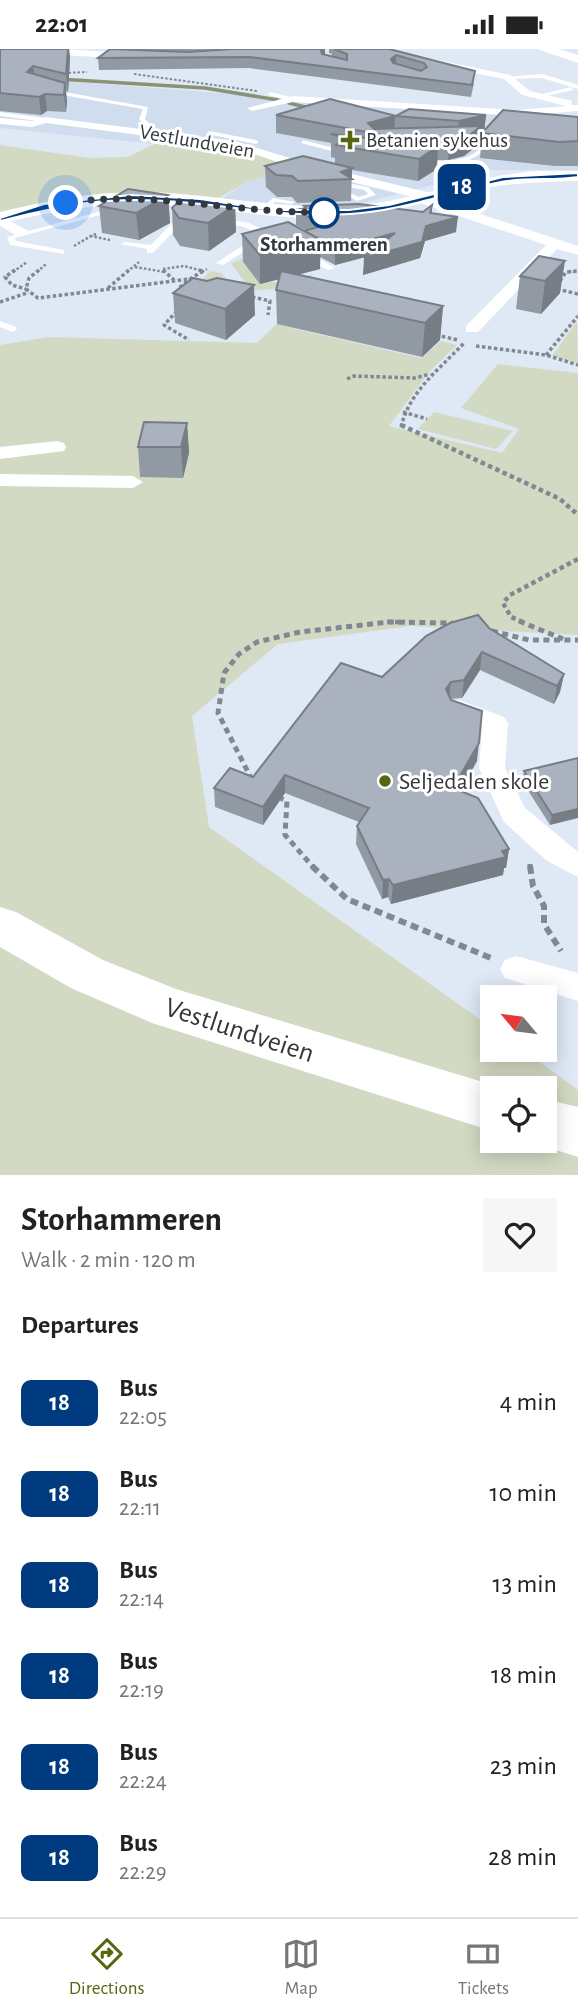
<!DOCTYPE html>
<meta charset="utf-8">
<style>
:root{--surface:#fff;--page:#f6f6f6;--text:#222;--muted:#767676;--line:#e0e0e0;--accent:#566710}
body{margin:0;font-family:"Alegreya Sans",sans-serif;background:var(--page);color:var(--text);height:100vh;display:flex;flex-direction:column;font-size:26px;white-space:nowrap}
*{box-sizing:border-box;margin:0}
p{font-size:23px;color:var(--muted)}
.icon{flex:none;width:38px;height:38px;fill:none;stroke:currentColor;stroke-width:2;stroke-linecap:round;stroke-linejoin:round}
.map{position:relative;height:1126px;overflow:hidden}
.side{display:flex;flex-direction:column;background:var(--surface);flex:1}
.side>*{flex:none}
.badge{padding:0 14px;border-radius:10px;font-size:24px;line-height:46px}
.needle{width:46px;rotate:299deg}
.fabs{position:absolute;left:480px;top:936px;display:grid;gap:14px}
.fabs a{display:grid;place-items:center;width:77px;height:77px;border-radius:0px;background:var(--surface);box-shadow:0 4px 18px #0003;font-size:35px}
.you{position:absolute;width:35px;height:35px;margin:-18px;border:5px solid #fff;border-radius:50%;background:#1a73e8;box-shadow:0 0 0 10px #1a73e833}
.map>.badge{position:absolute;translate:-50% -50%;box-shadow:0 0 0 4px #fff}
h2{padding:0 21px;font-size:26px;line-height:63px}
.round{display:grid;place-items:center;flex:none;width:74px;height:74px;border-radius:0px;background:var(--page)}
.headline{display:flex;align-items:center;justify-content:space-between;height:119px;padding:0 21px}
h1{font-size:33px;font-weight:600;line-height:52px}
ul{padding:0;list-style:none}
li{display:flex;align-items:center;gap:21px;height:91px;padding:0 21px}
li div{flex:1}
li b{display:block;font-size:26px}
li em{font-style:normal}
li .badge{min-width:77px;font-weight:700;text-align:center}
.status{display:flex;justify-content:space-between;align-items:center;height:49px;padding:0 35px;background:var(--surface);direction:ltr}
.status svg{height:19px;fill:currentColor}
.dock{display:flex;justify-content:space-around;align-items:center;height:98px;border-top:2px solid var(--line);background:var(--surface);font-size:19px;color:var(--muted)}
.dock a{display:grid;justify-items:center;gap:4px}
.dock .active{color:var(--accent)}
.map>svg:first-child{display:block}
.built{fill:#cfddef}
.green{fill:#d3dac3;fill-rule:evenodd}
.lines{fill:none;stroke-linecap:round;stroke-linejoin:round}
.stream{stroke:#899273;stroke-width:3.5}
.path-far5{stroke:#828891;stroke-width:2;stroke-dasharray:2.5 2;stroke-linecap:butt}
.path-far4{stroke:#828891;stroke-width:2.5;stroke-dasharray:2.5 2;stroke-linecap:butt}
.path-far3{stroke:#828891;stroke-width:3.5;stroke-dasharray:3.5 2.5;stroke-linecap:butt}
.path-far2{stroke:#828891;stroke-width:4.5;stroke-dasharray:4.5 3.5;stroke-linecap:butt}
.path-far1{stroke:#828891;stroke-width:5;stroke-dasharray:6 4.5;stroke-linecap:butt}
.path{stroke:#828891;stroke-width:6;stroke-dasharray:8 5;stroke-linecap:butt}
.lane{fill:#fff;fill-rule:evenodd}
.street{fill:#fff;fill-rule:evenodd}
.secondary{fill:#fff;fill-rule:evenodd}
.wall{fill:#9199a3}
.shaded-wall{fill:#767d85}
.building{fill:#a9b2be;stroke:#767d85;stroke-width:2;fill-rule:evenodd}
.line{fill:#003b80;stroke:#fff;stroke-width:2}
.walk{stroke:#34383d;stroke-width:7;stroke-dasharray:0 12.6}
.poi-dot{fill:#566710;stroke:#fff;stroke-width:2.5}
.stop-dot{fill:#fff;stroke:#003b80;stroke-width:3.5}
.labels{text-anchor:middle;stroke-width:6;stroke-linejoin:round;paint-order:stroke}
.far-poi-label{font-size:21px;fill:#34383d;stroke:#fff;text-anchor:start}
.far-street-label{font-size:21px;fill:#34383d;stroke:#fff}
.far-stop-label{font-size:21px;font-weight:bold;fill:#34383d;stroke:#fff}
.poi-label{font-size:24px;fill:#34383d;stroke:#fff;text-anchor:start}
.near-street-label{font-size:28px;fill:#34383d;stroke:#fff}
</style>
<div class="status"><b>22:01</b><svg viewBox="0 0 49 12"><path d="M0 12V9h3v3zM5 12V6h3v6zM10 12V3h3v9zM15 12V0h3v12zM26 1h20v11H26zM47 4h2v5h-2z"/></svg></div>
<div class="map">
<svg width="578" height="1126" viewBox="0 0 578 1126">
<rect width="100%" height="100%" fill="#dfe8f5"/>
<path class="built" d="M0 27 578 72V121H492L355 156 308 159 220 151 247 133 277 123 210 94 155 95 0 79Z"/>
<g class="green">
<path d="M210 94 283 108 272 116 278 123 247 133 213 152 131 145 0 166V96L90 109 127 108 155 95Z"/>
<path d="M271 205 242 213C265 242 280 233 314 225L304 233 290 232 273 240 248 242 208 234 203 230 210 222 221 224 230 234 244 232 231 214 251 207Z"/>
<path d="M294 258 312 262 291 279 421 309 441 292 457 296 429 323 389 377 502 404 519 380 461 359 498 315 578 324V586L410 577 278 595 192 667 209 778 492 979V1001H523L578 1041V1126H0V296L48 288 257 294ZM492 1040H544V1092H492Z"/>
<path d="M577 272 578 315 552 307Z"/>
<path d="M434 363 513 382 496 400 418 380Z"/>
</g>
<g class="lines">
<g class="stream">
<path d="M59 30 205 39 278 51"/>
<path d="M289 54 313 60"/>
</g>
<g class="path-far5">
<path d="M64 24 87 23"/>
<path d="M134 25 257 42"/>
</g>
<g class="path-far4">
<path d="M96 185 91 187 110 191"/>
<path d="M74 197 91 187"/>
<path d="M135 218 165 223"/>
<path d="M163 220 184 217 203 222"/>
<path d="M13 223 27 213"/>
<path d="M37 223 46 215"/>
<path d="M127 223 139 213"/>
<path d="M202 223 207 220"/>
<path d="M569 223 578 222"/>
</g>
<g class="path-far3">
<path d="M15 221 5 228 12 236 26 240"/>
<path d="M39 221 29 229 26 240 38 249 190 230 205 221"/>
<path d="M163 221 174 231"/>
<path d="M199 221 203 222"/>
<path d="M560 232 566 223 578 222"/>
<path d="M108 239 129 221"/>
<path d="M557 240 578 245"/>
<path d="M178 244 179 239 190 230"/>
<path d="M252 248 270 252 268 266"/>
<path d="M0 253 27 244"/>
<path d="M177 262 164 276 189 291"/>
<path d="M436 286 458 291"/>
<path d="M476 297 546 306 578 316"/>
<path d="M546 306 578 267"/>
<path d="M347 330 354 327 415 329 430 325"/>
<path d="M403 363 427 370"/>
<path d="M401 378C410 341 440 320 465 293"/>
</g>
<g class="path-far2">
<path d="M401 376 560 450 578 466"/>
<path d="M387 573H405"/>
<path d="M523 573 511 568 503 554 510 546 578 510"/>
</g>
<g class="path-far1">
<path d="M519 572 563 590"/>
<path d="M492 582 529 591H578"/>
<path d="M252 731 218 664 224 624 239 605 257 593 300 583 389 573 453 574"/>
<path d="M278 748 287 752 285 786 314 819"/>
<path d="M530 815V819"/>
</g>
<g class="path">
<path d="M312 817 347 850 491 909"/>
<path d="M530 817 533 837 544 857V875L561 902"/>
</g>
<g class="lane">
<path d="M458 19 496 23 499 25 496 27 456 22Z"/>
<path d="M542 25 578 36V40L542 29 507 30 504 28Z"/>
<path d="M571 38 573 41 537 49 534 47Z"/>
<path d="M53 41 148 58 145 70 153 78 147 84 142 83 147 78 139 70 143 60 51 44Z"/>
<path d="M270 43 295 49 296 50 293 52 268 46Z"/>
<path d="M0 63 46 69 49 71 46 73 0 67Z"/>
<path d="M209 82 256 91 259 93 256 95 207 85Z"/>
<path d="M491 87 494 89C476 117 452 117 421 115L418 113 421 111C439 112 460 114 476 103 482 99 486 92 491 87Z"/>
<path d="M303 91 349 103 350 104 347 106 301 94Z"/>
<path d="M337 132 368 138 376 146 357 152 343 144 348 143 359 148 368 145 364 141 335 135 334 134Z"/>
<path d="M273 149 295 153 292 155 275 153 264 162H260V160Z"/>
<path d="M116 158 120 160 118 161 15 189 16 192 64 201V205L10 196 7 188Z"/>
<path d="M180 166 187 168 153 204H147V200L121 195 125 193 151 196Z"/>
<path d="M221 169 249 174 278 188 271 190 244 178 218 173V169Z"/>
<path d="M253 190 260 192 223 216 216 214Z"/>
<path d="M305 205H311L335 219 328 221 305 209Z"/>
<path d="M0 272 16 278 17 280 13 283 0 278Z"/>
</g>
<g class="street">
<path d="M60 0 133 4 138 7 133 10 60 6 0 8V2Z"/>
<path d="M423 8 510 26 530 42 572 52 571 56H578V62L518 67 293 53 252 62 247 59 293 47 518 61 566 57 522 46 504 30 420 13Z"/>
<path d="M46 68 235 92 306 114 435 145V150L578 197V206L557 200 478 283H466V277L546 196 417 153V149L298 120 233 98 46 74 32 78 0 75V69L32 72Z"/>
<path d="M0 167 27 181 29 184 17 187 0 177Z"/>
<path d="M57 392 64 394 66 398 64 402 0 410V398Z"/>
<path d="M0 425 133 427 143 433 133 439 0 437Z"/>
<path d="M459 651 504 668 508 674 505 719 525 759 578 803V828L547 812 504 773 479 719 482 678 450 665 446 659 450 653Z"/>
<path d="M516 907 578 924V952L505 929 500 920 505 911Z"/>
</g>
<g class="secondary">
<path d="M537 0H559L578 6V14Z"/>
<path d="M538 122H578V132C542 133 507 134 472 141 431 150 391 166 348 169 288 173 228 159 168 156 111 152 56 161 0 175V163C48 151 97 142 148 143 213 145 278 160 344 157 410 155 472 126 538 122Z"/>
<path d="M0 858 16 863 103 911 176 940 506 1040H492V1082L152 974 71 939 0 898Z"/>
<path d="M544 1050 578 1058V1108L528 1092H544Z"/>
</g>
</g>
<g class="wall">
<path d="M0 0H69L70 9 68 43 66 42 67 52 66 63 47 62 41 66 0 62Z"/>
<path d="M124 0H325V6L332 7V5L329 4V0H389L474 34 471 48 249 19 99 21 98 9Z"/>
<path d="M276 66H486L484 82 578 68V117H555L480 109 482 84 480 85 479 95 464 107 448 111H437V120L418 132 352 121 351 152 297 154 292 148H277L266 138 265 117 335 114V109L331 108V94L276 84Z"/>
<path d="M168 146 170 174 139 191 102 184 99 157Z"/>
<path d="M235 156 236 183 209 202 180 197 173 186 172 159Z"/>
<path d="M432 156V164L456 183 425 192 420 209 363 226 366 208 335 216 320 208V220L297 226 443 257 440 291 422 308 277 275 276 241 279 230 260 235 243 213 242 185 306 181 296 176V161L304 159V157L423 163Z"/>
<path d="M539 207 560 244 541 265 516 260 520 227Z"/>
<path d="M173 244 255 266 226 291 175 274Z"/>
<path d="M187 374 189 404 183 429 140 428 138 398Z"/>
<path d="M489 579 564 625 560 643 554 655 480 621 462 649 451 650 477 712 460 742 509 800 506 819H504L503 826 391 855 388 848 382 850 356 795 357 777 359 773 285 744 263 776 215 758 214 739 253 728 382 628Z"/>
<path d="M578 709 550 776 522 732 524 722Z"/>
</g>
<g class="shaded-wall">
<path d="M68 0H69L70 9 68 43 66 25Z"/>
<path d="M322 0H325V4L321 13Z"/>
<path d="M396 6V17L391 22V10Z"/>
<path d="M33 17 35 33 27 23Z"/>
<path d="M65 34 67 52 66 63 64 46Z"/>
<path d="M45 45 47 62 41 66 39 48Z"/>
<path d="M486 66 484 84 480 85 479 95 464 107 448 111 450 93 457 89 459 72Z"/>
<path d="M395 67 394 84H368V74Z"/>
<path d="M438 97 437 120 418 132 419 110Z"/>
<path d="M352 119V130L341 123Z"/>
<path d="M168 146 170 174 139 191 136 164Z"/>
<path d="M235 156 236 183 209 202 208 174Z"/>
<path d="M432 156 431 171 458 168 456 183 425 192 420 209 363 226 364 209 430 164Z"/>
<path d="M395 184V200L335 216V200Z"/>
<path d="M321 191 320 220 260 235V206Z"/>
<path d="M565 212 560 244 541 265 545 232Z"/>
<path d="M254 236 255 266 226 291 225 260Z"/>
<path d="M443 257 440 291 422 308 425 274Z"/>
<path d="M187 374 189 404 183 429 181 398Z"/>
<path d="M482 603 480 621 462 649 464 631Z"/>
<path d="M564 625 560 643 554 655 557 637Z"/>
<path d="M451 633 449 650 446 640Z"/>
<path d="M479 694 477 712 451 758 453 739Z"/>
<path d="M285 726V744L263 776V758Z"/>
<path d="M578 760V769L550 776 552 766Z"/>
<path d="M509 800 506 819H504L503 826 391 855 393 836Z"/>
<path d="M389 830 388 848 382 850 383 831Z"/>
</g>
<g class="building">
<path d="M0 0H68L66 25 33 17 27 23 65 34 64 46 45 45 39 48 0 44Z"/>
<path d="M110 0 188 3 232 0H322L321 2 322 5 347 11V5L334 0H389L475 22 472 36 249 8 98 9ZM396 6 424 14 427 18 421 22 393 14 391 10Z"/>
<path d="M330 50 396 67 409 60 486 66 459 72 395 67 368 74 374 80 481 77 466 89 450 93 409 91 276 66Z"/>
<path d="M503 61 578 68V92L559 93 482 84Z"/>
<path d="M331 85 438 97 419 110 335 96 355 91Z"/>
<path d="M303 107 352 119 341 123 352 130 298 132 292 127 276 126 265 117Z"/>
<path d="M128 140 168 146 136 164 99 157Z"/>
<path d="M182 149 235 156 208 174 179 169 172 159Z"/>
<path d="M359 155 423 163 432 156 430 164 458 168 426 177 422 193 364 209 395 184 335 200 304 182 325 176 296 161 306 159 304 157Z"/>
<path d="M288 173 321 191 260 206 242 185Z"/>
<path d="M539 207 565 212 545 232 520 227Z"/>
<path d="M281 222 443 257 425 274 276 241Z"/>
<path d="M193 229 207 232 217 229 254 236 225 260 173 244Z"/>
<path d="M144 373 187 374 181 398H138Z"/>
<path d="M478 566 489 579 564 625 557 637 482 603 464 631 451 633 446 640 451 651 482 662 479 694 453 739 478 749 509 800 502 802 506 808 393 836 389 830 383 831 357 777 369 759 285 726 263 758 214 739 230 719 253 728 341 614 382 628 426 587 450 574Z"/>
<path d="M578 709V760L552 766 524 722Z"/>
</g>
<path class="line" d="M578 124V128C554 132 527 128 501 133 450 143 402 162 350 165 276 170 205 150 131 151 87 151 43 161 0 172V169L44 155 131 146 200 150 271 161H349L389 156 503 128Z"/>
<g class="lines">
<path class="walk" d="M66 154C155 140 239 166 327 163L324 164"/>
</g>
<g class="poi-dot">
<path d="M346.5 80.5h7v7h7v7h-7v7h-7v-7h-7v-7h7z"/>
<circle cx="385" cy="732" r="7"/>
</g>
<circle class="stop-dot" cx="324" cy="164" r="14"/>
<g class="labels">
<g class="far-poi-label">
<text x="366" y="98">Betanien sykehus</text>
</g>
<g class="far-street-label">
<text transform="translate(197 92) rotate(10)" y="7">Vestlundveien</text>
</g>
<g class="far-stop-label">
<text x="324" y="202">Storhammeren</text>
</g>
<g class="poi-label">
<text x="399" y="740">Seljedalen skole</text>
</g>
<g class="near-street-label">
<text transform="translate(240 980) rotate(18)" y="10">Vestlundveien</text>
</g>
</g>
</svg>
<div class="fabs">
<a><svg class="needle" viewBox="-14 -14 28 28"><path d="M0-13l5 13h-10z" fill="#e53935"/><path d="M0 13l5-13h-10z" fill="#767676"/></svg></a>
<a><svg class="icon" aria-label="locate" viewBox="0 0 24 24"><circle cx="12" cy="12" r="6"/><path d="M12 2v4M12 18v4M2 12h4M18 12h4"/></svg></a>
</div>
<div class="you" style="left:66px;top:154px"></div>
<b class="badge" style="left:462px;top:138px;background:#003b80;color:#fff">18</b>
</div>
<section class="side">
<div class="headline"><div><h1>Storhammeren</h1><p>Walk · 2 min · 120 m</p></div><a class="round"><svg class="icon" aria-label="heart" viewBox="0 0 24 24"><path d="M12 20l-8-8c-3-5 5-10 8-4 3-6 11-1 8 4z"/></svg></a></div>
<h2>Departures</h2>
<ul>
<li><span class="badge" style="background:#003b80;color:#fff">18</span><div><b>Bus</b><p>22:05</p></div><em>4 min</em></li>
<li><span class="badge" style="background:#003b80;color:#fff">18</span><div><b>Bus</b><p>22:11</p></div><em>10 min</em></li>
<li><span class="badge" style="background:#003b80;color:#fff">18</span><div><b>Bus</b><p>22:14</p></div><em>13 min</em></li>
<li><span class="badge" style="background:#003b80;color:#fff">18</span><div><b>Bus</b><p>22:19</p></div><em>18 min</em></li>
<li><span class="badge" style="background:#003b80;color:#fff">18</span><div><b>Bus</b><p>22:24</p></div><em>23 min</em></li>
<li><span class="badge" style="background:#003b80;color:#fff">18</span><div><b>Bus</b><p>22:29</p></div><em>28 min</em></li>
</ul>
</section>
<nav class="dock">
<a class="active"><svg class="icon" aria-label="directions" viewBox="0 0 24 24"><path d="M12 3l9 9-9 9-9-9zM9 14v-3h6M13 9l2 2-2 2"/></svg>Directions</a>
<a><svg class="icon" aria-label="map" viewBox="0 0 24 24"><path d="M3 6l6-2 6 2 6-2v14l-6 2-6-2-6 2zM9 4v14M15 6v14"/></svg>Map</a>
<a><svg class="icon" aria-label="tickets" viewBox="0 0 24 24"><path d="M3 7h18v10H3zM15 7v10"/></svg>Tickets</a>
</nav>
